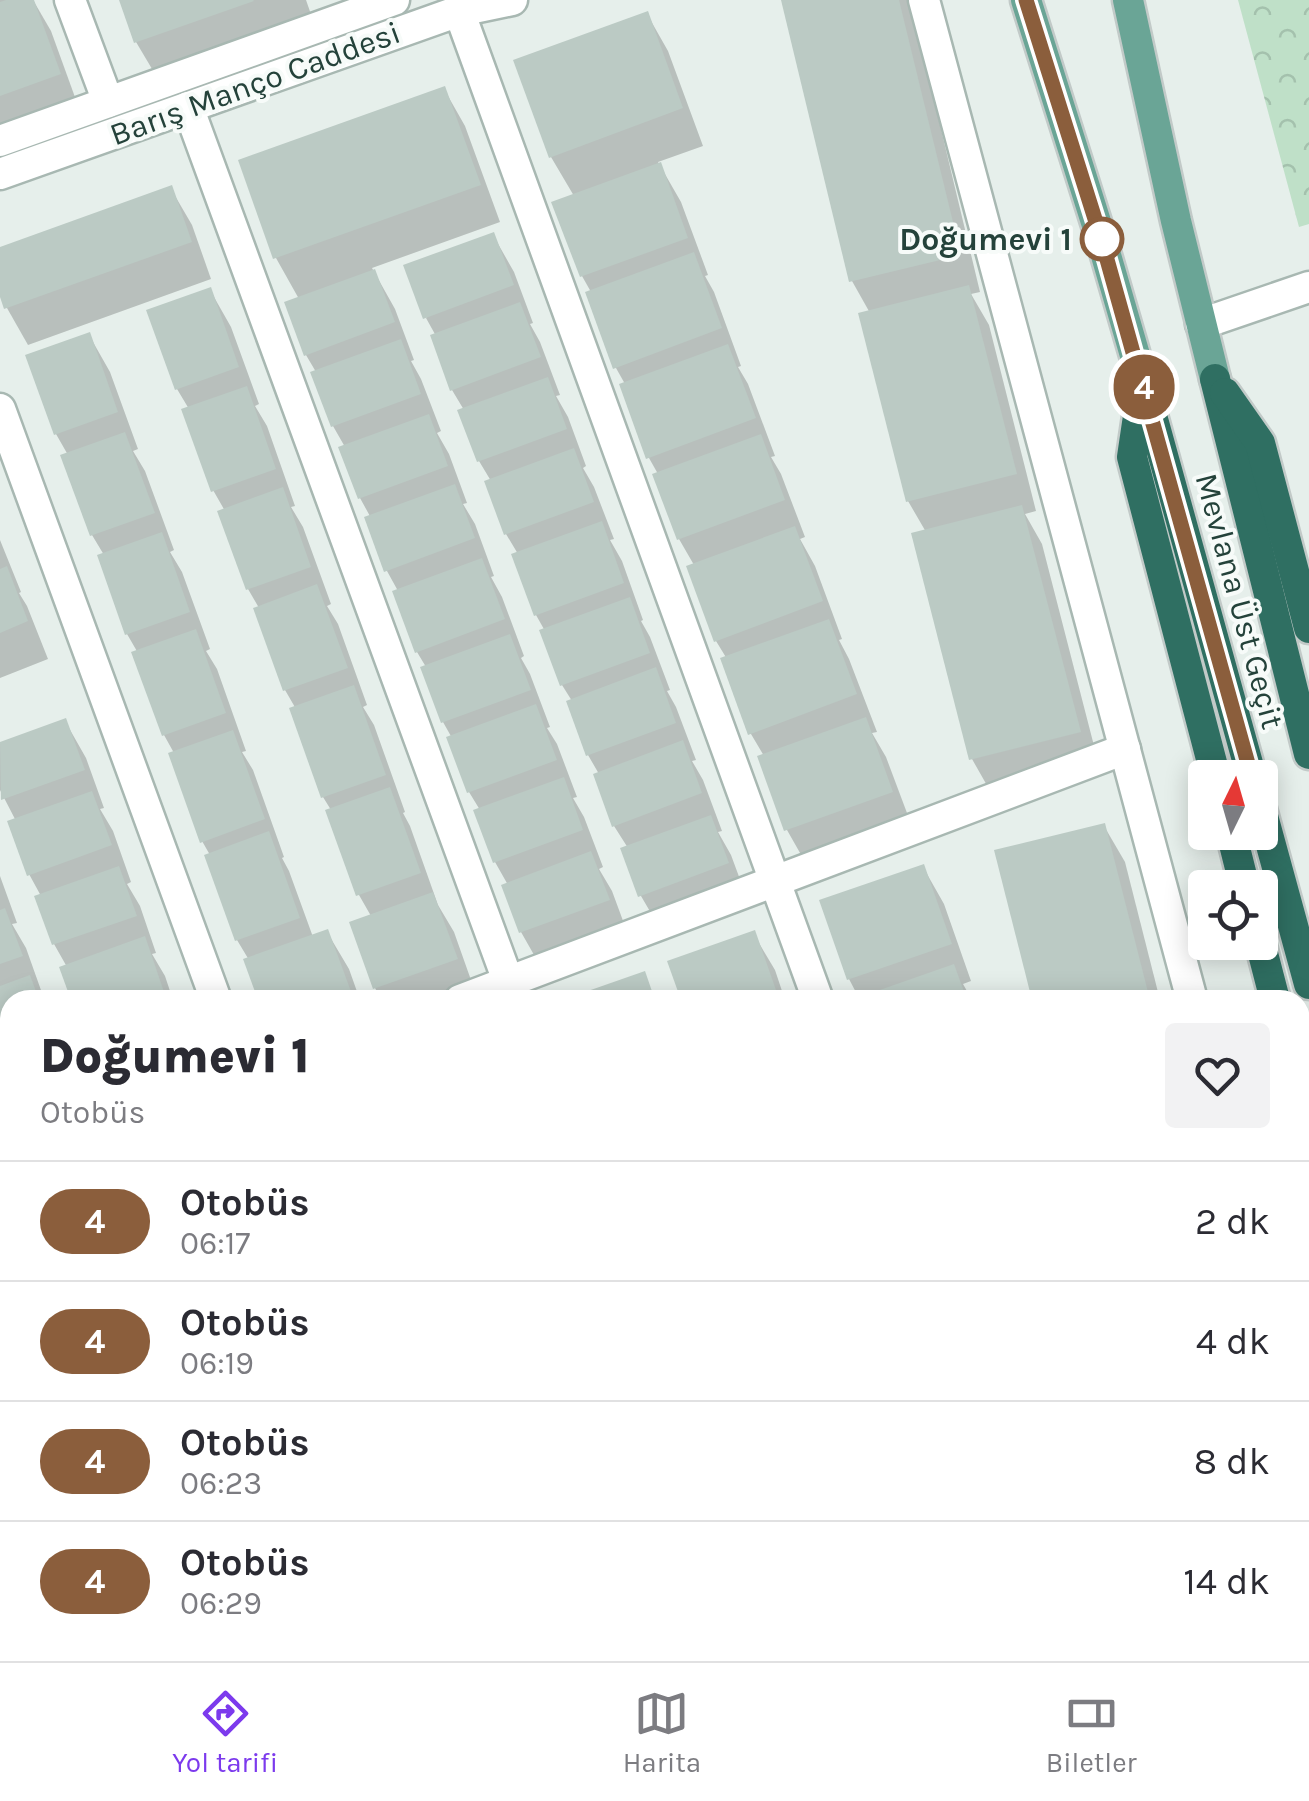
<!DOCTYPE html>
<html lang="tr">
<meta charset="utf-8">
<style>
:root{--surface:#fff;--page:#f2f2f3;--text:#2b2b33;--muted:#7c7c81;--line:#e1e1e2;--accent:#7c3aed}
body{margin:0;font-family:Karla,sans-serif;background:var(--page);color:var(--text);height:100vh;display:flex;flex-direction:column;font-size:38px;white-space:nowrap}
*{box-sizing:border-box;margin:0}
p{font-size:32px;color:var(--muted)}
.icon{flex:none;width:55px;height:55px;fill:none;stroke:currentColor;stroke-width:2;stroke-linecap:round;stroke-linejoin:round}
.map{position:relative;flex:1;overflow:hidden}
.panel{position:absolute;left:0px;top:990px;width:1310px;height:672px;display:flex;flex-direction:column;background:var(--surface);border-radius:30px 30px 0 0;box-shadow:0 5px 25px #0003}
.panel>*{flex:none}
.badge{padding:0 20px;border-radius:32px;font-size:35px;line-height:65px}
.needle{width:65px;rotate:5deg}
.buttons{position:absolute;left:1188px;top:760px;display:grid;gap:20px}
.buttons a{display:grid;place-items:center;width:90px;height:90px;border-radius:10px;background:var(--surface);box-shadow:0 5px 25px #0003;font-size:50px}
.map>.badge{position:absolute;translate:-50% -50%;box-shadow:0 0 0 5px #fff}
.round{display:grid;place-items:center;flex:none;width:105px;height:105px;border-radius:10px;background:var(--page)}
.head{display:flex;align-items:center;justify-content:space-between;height:170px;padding:0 40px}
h1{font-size:48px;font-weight:800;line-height:75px}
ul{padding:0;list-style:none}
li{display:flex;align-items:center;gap:30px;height:120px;padding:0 40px;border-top:2px solid var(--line)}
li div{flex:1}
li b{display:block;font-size:38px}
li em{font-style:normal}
li .badge{min-width:110px;font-weight:700;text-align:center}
.tabs{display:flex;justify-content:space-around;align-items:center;height:140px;border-top:2px solid var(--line);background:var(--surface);font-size:28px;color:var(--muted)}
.tabs a{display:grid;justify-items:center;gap:5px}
.tabs .current{color:var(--accent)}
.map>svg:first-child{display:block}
.park{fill:url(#park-crowns)}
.shadow{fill:#0003}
.building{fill:#bbcac4}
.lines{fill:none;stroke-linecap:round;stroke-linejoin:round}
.minor-casing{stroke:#a8b8b2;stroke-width:35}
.major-casing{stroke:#c2cac8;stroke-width:35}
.highway-casing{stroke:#c2cac8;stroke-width:35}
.minor{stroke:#fff;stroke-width:30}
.major{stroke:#6aa596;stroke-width:30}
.highway{stroke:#2f6f62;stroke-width:30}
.line-casing{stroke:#fff;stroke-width:22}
.line{stroke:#8b5e3c;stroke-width:15}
.stop-dot{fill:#fff;stroke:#8b5e3c;stroke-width:5}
.labels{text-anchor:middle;stroke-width:8;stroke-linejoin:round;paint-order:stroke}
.street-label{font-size:32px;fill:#24423a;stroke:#f7fbf9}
.stop-label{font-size:32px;font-weight:bold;fill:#24423a;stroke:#f7fbf9;text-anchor:end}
</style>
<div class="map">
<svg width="1309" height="1661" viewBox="0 0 1309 1661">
<defs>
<pattern id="park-crowns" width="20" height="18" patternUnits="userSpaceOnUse" patternTransform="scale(2.5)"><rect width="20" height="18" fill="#bfe0c8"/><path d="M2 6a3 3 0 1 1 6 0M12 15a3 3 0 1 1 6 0" fill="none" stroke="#a4c1ad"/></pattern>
</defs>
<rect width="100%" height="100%" fill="#e6efeb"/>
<g class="park">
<path d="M1238 0H1309V224L1299 227Z"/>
<path d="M1309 1620V1661H1187L1213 1653 1300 1652V1623Z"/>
</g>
<g class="shadow">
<path d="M0 0H33L51 31 80 111 0 140Z"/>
<path d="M121 0H306L314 23 158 79 136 42Z"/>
<path d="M784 0H910L980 292 971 294 989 325 1036 511 1025 514 1042 544 1100 769 993 796 972 759 914 535 926 532 908 501 870 313 852 281Z"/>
<path d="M647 14 668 51 703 146 658 162 681 202 708 275 705 276 714 292 741 366 738 367 748 384 775 456 771 457 781 474 805 537 800 539 815 566 842 639 839 640 849 659 877 732 872 733 886 757 913 829 808 867 787 830 760 758 764 756 751 734 727 659 716 641 694 565 679 539 658 474 649 458 625 384 616 368 591 292 582 276 555 203 574 196 551 157Z"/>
<path d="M444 89 465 126 500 222 372 268 395 309 414 360 411 361 421 379 441 431 437 433 449 454 467 503 463 504 475 524 494 576 491 577 502 597 524 656 521 658 530 674 550 727 547 728 557 744 577 797 573 798 584 817 603 867 599 869 612 891 629 937 542 969 521 932 508 885 495 862 480 810 469 792 452 738 443 722 426 667 417 652 398 591 387 571 371 518 360 498 345 447 333 426 313 373 316 372 306 355 299 299 276 258 241 161Z"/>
<path d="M171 189 192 225 211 279 28 345 7 308 0 289V249Z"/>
<path d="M493 235 514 272 533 323 530 324 540 342 560 395 556 396 568 417 586 466 583 468 594 487 614 539 610 540 622 561 643 620 641 621 650 637 670 690 667 691 676 707 696 760 692 761 703 780 722 831 718 832 731 855 748 901 662 932 641 896 628 848 614 826 599 774 588 755 572 701 562 685 545 631 536 615 518 554 506 534 491 481 479 461 461 412 464 410 452 390 433 337 436 336 426 318Z"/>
<path d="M210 290 231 327 259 404 255 406 267 426 295 506 291 507 303 527 331 604 327 606 338 624 367 705 363 707 374 725 405 812 403 813 410 826 438 905 454 932 477 997 467 1000H382L375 988 352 923 371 916 359 895 328 811 331 810 323 797 296 709 285 690 259 608 248 589 225 511 213 490 189 409 177 389Z"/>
<path d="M89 335 110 372 138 449 133 451 145 471 174 550 170 552 182 572 210 649 206 651 217 669 246 751 242 752 253 770 284 857 282 858 289 871 313 937 327 932 349 969 360 1000H261L249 960 237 940 207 856 210 855 202 841 174 753 164 735 138 653 127 634 104 555 92 535 68 455 56 434Z"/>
<path d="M0 540 21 592 19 593 27 606 48 659 0 678Z"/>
<path d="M65 721 86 758 104 808 100 809 113 831 131 882 127 884 140 906 156 953 152 954 165 976 173 1000H73L67 967 54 944 37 897 41 896 29 874 16 821 0 790V744Z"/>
<path d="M1104 826 1125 862 1160 1000H1034Z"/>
<path d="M923 867 944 904 971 981 963 984 972 1000H860L849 979 822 902Z"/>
<path d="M0 876 17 923 12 924 26 948 42 993 38 995 41 1000H10V1176L0 1159Z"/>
<path d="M753 933 775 970 785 1000H683Z"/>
<path d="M0 1457 6 1473 3 1474 10 1486V1558L0 1562Z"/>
<path d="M0 1636 9 1651 12 1661H0Z"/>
<path d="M31 1652H96L99 1661H34Z"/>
<path d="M319 1652H422L425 1661H322Z"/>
<path d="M501 1652H582L585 1661H504Z"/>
<path d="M652 1652H677L657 1660Z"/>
<path d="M792 1652H1027L1030 1661H795Z"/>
</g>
<g class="building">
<path d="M6 0H34L61 74 0 96V2Z"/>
<path d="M119 0H253L254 1 134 43Z"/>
<path d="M781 0H899L961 255 849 282Z"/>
<path d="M648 11 683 108 549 158 513 60Z"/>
<path d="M445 86 481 185 273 259 238 160Z"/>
<path d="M661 162 688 238 580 277 551 202Z"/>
<path d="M172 185 192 242 4 309 0 297V247Z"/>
<path d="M494 232 514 285 423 319 403 265Z"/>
<path d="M694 252 722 328 613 369 585 292Z"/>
<path d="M375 269 395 322 304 356 284 302Z"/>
<path d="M969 285 1017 474 906 502 858 313Z"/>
<path d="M211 287 239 367 175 390 146 310Z"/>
<path d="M520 302 541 357 450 391 430 335Z"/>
<path d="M90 332 118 412 54 435 25 355Z"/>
<path d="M401 339 421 394 331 427 310 372Z"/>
<path d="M728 344 756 418 646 459 619 384Z"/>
<path d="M548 377 567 429 477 462 457 410Z"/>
<path d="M247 386 276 469 211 492 181 409Z"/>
<path d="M429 414 448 466 358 499 338 447Z"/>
<path d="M125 432 155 513 90 536 60 455Z"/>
<path d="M761 434 785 500 677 540 652 474Z"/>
<path d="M574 448 594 502 504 535 484 481Z"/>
<path d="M455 484 475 538 384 572 364 517Z"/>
<path d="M283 487 311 567 246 590 217 511Z"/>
<path d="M1022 505 1081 732 969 760 911 533Z"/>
<path d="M602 521 624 583 534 616 511 554Z"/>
<path d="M795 526 823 601 714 642 686 566Z"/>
<path d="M162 532 190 612 125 635 97 555Z"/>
<path d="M482 558 505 619 415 653 392 591Z"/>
<path d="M7 566 28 621 0 633V569Z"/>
<path d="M317 584 348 668 283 691 253 608Z"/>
<path d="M630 597 650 653 560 686 539 630Z"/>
<path d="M829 619 857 694 748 735 720 658Z"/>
<path d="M196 629 226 713 162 736 131 652Z"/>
<path d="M510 634 531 690 441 723 420 667Z"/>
<path d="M656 667 676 723 586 756 566 701Z"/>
<path d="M354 685 386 775 321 798 289 708Z"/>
<path d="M536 704 557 760 467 793 446 737Z"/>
<path d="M866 717 893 792 784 831 757 756Z"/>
<path d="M66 718 85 770 1 800 0 742Z"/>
<path d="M233 730 265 819 200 843 168 753Z"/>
<path d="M683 740 702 793 612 827 593 774Z"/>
<path d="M564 777 583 830 493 863 473 810Z"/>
<path d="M390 787 421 873 356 896 325 810Z"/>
<path d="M92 791 112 845 27 876 7 821Z"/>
<path d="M711 815 729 863 638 897 620 848Z"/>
<path d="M1105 823 1150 1000H1032L994 850Z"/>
<path d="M269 831 300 918 235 941 204 855Z"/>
<path d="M591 851 610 900 519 933 501 885Z"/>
<path d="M924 864 952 944 847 980 819 900Z"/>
<path d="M119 866 137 916 52 945 34 896Z"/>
<path d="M433 892 458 959 373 989 349 922Z"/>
<path d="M5 908 23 956 0 964V910Z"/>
<path d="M328 929 353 997 343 1000H258L243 959Z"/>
<path d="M755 930 777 993 755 1000H681L667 961Z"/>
<path d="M145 936 164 992 140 1000H71L59 967Z"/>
<path d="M954 964 967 1000H854V999Z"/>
<path d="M645 971 655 1000H565V999Z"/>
<path d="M30 975 39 1000H10V1046L0 1050V986Z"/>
<path d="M10 1064V1135L0 1139V1067Z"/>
<path d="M0 1473 10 1498V1514L0 1517Z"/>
<path d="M28 1652H90L93 1661H31Z"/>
<path d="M189 1652H289L292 1661H192Z"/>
<path d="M316 1652H367V1653L345 1661H319Z"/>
<path d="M498 1652H561V1653L539 1661H502Z"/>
<path d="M684 1652H710L713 1661H663Z"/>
<path d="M789 1652H925V1653L901 1661H792Z"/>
</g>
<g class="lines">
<g class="minor-casing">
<g id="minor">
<path d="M70 0 108 102"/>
<path d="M924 0 1192 1000"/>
<path d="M459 11 818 1000"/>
<path d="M188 107 515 1000"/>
<path d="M0 141 394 0"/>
<path d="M0 174 459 11 512 0"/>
<path d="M1201 324 1309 287"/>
<path d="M0 409 216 1000"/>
<path d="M460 1000 1125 749"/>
<path d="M0 1174 10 1170"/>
<path d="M0 1286 10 1313"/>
<path d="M1300 1404 1309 1438"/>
<path d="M0 1554 10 1551"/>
<path d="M1300 1607 1309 1604"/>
<path d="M135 1652 138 1661"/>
<path d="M448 1652 451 1661"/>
<path d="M753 1652 757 1661"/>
<path d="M1054 1652 1057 1661"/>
<path d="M1119 1661 1147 1652"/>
</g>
</g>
<g class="major-casing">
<g id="major">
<path d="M1026 0 1101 238 1143 383"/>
<path d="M1128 0 1176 221 1215 379"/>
</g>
</g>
<g class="highway-casing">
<g id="highway">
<path d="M1215 379 1309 754"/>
<path d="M1143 383 1252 778"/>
<path d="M1225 393 1260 443 1309 628"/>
<path d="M1141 396 1132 457 1216 778"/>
<path d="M1260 805 1309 984"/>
<path d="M1231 832 1245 888"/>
<path d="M1260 942 1275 1000"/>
<path d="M1300 1095 1309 1129"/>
</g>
</g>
<use href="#minor" class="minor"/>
<use href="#major" class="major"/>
<use href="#highway" class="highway"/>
</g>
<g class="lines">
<g class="line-casing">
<path id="line" d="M1026 0 1101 238 1252 778"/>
</g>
<use href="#line" class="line"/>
</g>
<circle class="stop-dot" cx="1102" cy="239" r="20"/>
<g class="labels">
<g class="street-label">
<text transform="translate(255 83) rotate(-20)" y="11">Barış Manço Caddesi</text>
<text transform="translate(1240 601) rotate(75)" y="11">Mevlana Üst Geçit</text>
</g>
<g class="stop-label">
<text x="1072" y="250">Doğumevi 1</text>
</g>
</g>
</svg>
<div class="buttons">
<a><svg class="needle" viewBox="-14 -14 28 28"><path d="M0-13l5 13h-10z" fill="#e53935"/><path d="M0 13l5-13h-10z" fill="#7c7c81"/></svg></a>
<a><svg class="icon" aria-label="locate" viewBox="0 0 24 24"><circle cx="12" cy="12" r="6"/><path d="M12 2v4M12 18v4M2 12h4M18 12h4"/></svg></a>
</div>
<b class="badge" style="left:1144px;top:387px;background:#8b5e3c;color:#fff">4</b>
<section class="panel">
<div class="head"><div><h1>Doğumevi 1</h1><p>Otobüs</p></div><a class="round"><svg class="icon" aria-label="heart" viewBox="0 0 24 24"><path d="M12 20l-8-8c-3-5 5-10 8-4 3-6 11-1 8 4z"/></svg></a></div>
<ul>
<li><span class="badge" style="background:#8b5e3c;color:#fff">4</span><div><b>Otobüs</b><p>06:17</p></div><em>2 dk</em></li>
<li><span class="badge" style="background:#8b5e3c;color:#fff">4</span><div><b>Otobüs</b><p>06:19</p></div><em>4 dk</em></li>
<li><span class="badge" style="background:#8b5e3c;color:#fff">4</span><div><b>Otobüs</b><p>06:23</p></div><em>8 dk</em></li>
<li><span class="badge" style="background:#8b5e3c;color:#fff">4</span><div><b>Otobüs</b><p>06:29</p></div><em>14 dk</em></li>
</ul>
</section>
</div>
<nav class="tabs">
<a class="current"><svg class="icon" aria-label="directions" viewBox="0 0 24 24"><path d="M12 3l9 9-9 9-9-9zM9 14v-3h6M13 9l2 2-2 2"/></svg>Yol tarifi</a>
<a><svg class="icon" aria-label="map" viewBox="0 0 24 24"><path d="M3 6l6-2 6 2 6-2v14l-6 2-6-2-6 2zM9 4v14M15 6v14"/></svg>Harita</a>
<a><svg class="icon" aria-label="tickets" viewBox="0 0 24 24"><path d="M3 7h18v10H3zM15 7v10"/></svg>Biletler</a>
</nav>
